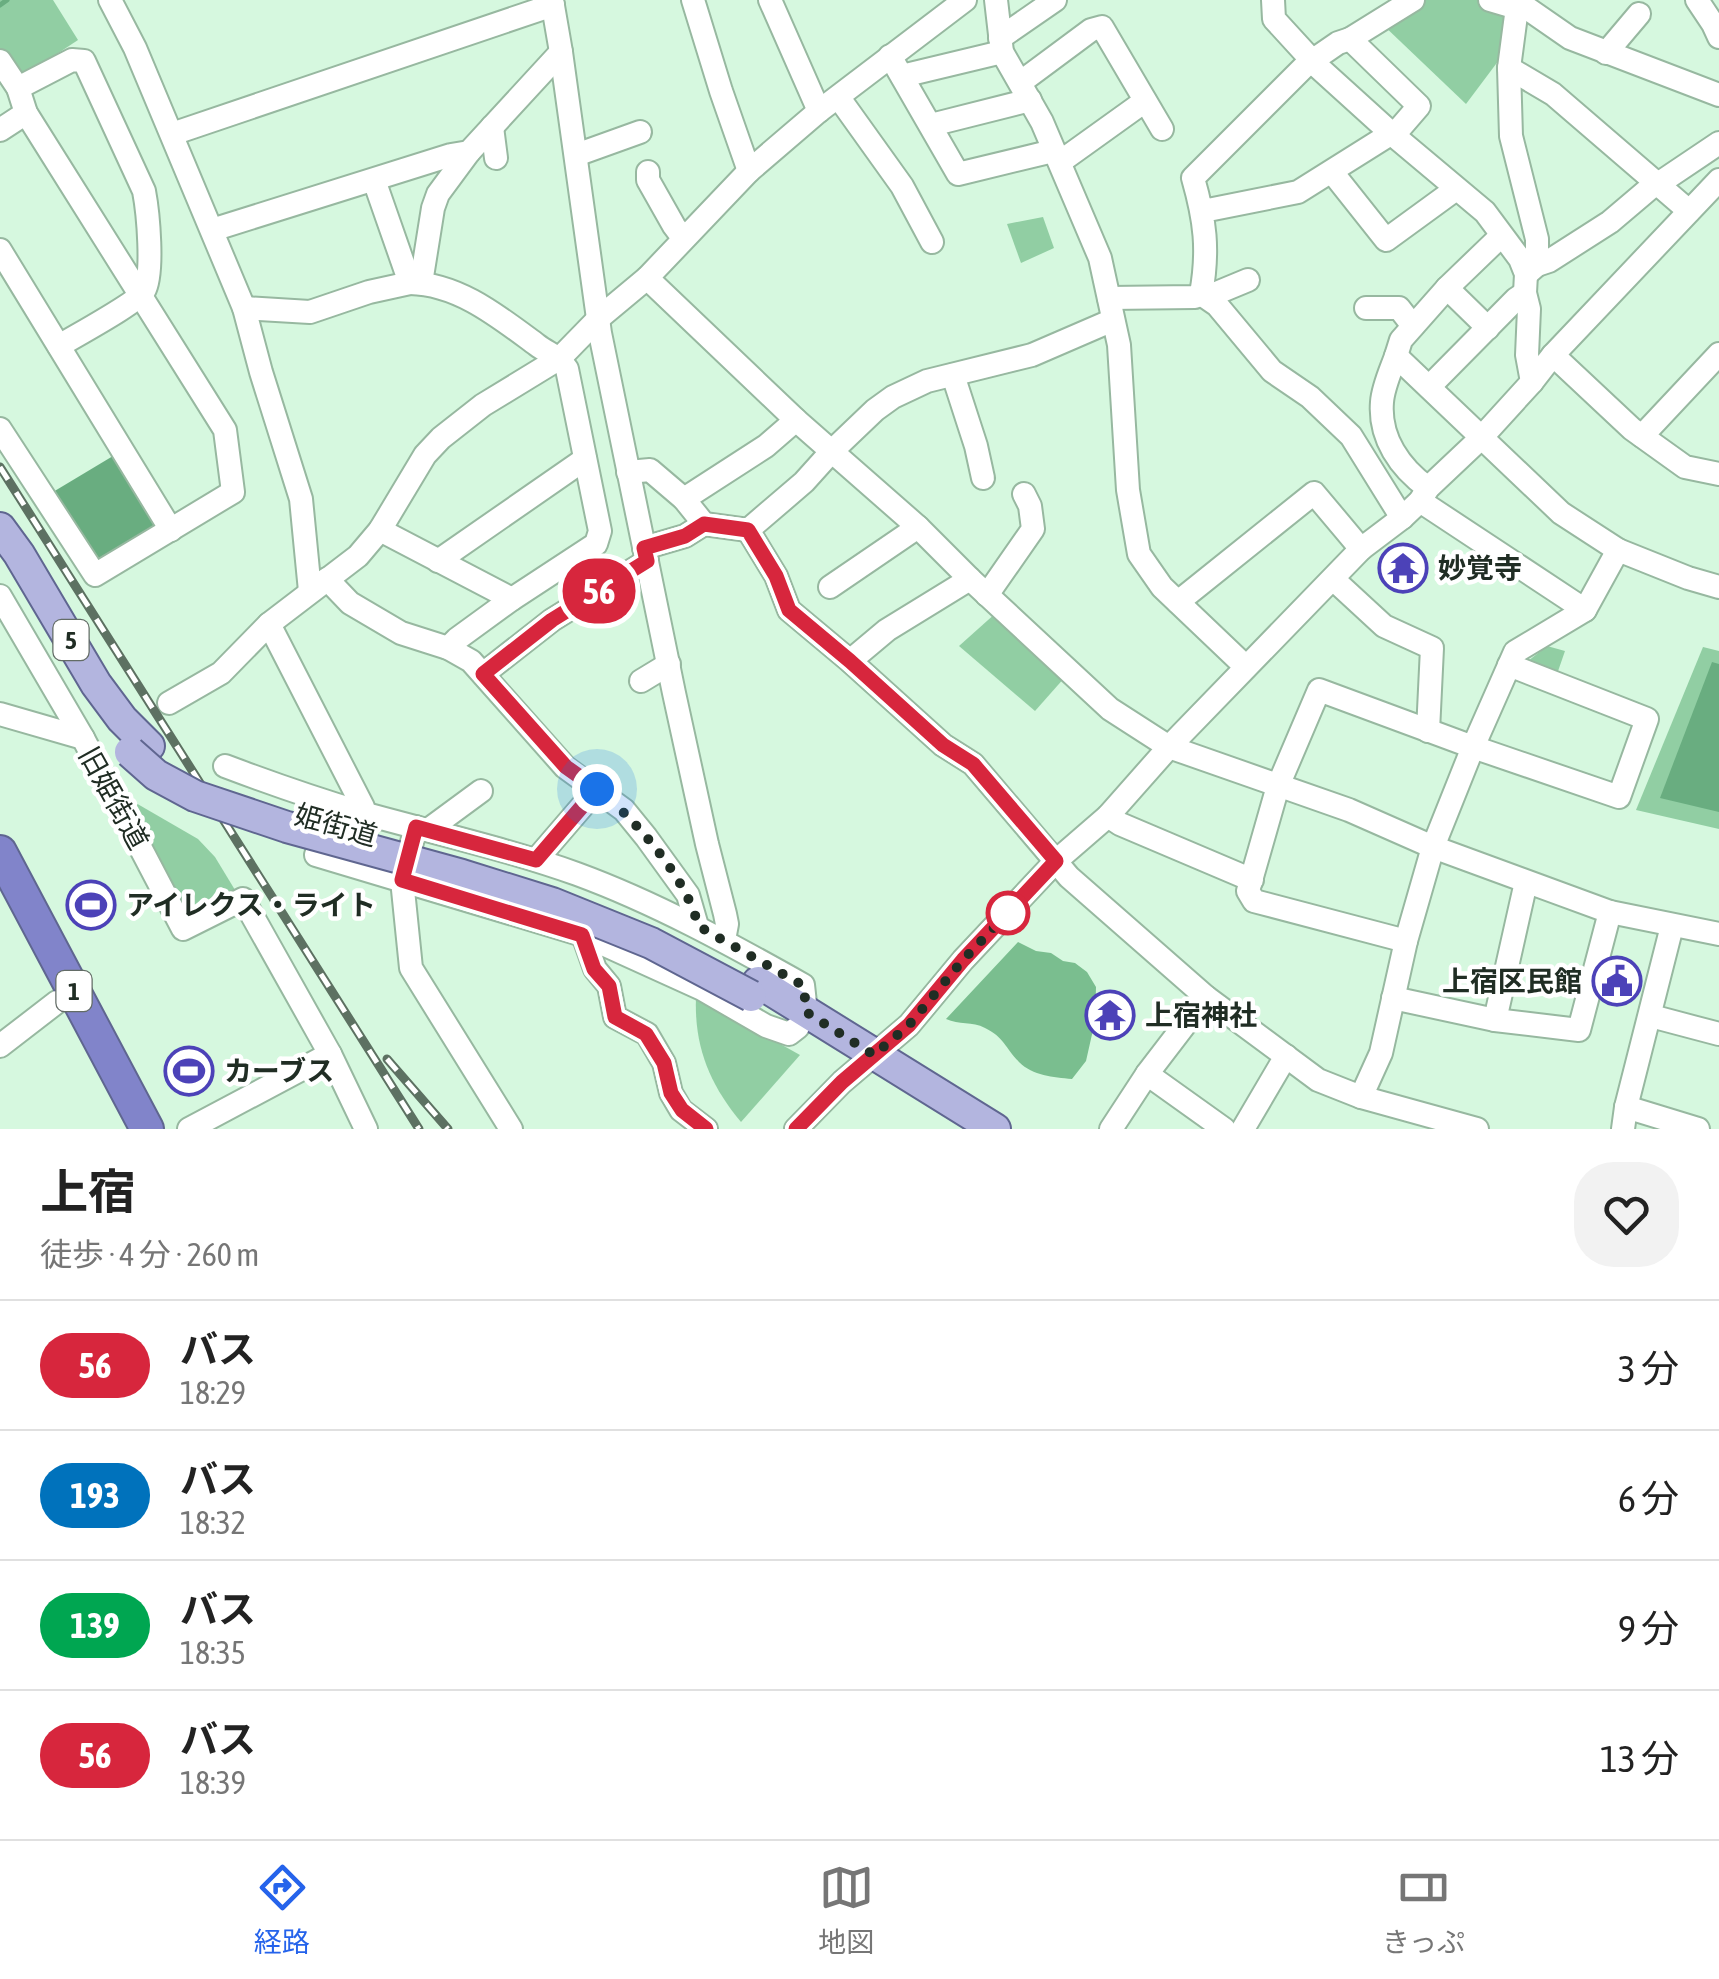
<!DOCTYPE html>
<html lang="ja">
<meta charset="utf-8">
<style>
:root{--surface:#fff;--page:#f2f2f2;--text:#222;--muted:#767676;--line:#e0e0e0;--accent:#2563eb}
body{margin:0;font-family:"Asap Condensed","Noto Sans JP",sans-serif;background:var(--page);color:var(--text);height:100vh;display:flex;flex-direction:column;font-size:38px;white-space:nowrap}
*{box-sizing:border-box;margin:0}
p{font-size:32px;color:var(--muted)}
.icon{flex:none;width:55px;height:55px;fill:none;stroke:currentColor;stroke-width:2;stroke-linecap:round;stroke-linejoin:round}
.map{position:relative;height:1129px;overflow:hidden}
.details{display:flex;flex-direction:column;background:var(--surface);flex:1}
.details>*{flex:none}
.badge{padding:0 20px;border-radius:32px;font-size:35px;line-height:65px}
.you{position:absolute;width:50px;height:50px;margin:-25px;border:8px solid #fff;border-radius:50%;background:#1a73e8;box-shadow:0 0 0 15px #1a73e833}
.map>.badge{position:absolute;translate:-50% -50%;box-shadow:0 0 0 5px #fff}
.round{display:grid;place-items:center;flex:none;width:105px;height:105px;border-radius:40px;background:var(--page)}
.headline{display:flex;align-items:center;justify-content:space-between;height:170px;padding:0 40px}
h1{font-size:48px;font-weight:700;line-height:75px}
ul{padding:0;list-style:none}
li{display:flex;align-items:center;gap:30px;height:130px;padding:0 40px;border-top:2px solid var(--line)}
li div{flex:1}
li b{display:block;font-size:38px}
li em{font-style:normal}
li .badge{min-width:110px;font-weight:700;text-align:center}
.tab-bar{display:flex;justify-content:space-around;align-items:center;height:140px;border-top:2px solid var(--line);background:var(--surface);font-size:28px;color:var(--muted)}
.tab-bar a{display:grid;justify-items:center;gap:5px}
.tab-bar .active{color:var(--accent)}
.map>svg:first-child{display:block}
.green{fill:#91cea3}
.forest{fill:#7abe8f}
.water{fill:#69ad80}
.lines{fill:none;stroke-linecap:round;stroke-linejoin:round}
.stream{stroke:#69ad80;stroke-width:5}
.minor-casing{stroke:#97b8a0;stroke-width:26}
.major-casing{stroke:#5f6690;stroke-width:34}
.highway-casing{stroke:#5f6690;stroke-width:36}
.minor{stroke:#fff;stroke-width:22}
.major{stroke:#b3b5df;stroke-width:30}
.highway{stroke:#8184ca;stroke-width:32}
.rail-casing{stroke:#5d7162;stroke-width:9}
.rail{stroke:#fff;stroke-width:5;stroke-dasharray:15;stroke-linecap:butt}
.major-bridge-casing{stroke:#5f6690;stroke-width:34;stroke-linecap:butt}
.major-bridge{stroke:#b3b5df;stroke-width:30}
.line-casing{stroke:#fff;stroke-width:22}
.line{stroke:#d7263d;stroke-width:15}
.walk{stroke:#202d24;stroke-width:10;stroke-dasharray:0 18}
.stop-dot{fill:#fff;stroke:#d7263d;stroke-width:5}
.labels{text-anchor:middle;stroke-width:9;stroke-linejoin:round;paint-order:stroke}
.shield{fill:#fff;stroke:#636c66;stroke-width:2.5}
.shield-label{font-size:25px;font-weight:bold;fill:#202d24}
.poi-label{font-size:28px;font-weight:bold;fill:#202d24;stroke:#fff;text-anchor:start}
.street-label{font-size:28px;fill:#202d24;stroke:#fff}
</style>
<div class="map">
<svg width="1719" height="1129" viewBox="0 0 1719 1129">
<rect width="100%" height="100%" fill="#d6f8df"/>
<g class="green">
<path d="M0 0H53L78 40 22 77 17 76 0 48Z"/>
<path d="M1417 0H1479L1504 6 1505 52 1466 104 1380 22Z"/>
<path d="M1043 217 1054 248 1021 263 1007 224Z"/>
<path d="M997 612 1066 676 1035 711 959 646Z"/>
<path d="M1547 646 1565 651 1556 677 1523 665Z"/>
<path d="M1703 647 1719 651V829L1636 810Z"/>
<path d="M122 795 198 839 215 857 235 890 186 916Z"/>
<path d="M696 997 800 1055 741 1122C710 1085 694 1047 696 997Z"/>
</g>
<path class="forest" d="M1018 942 1036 951 1051 953 1063 961 1075 963 1087 972 1096 987 1095 1021 1086 1061 1072 1079C1053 1077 1033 1076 1019 1062 1006 1049 1004 1037 985 1028 972 1021 959 1025 946 1019Z"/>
<g class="water">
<path d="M118 453 156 526 101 559 92 557 53 492Z"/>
<path d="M1712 662 1719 664V812L1660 798Z"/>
</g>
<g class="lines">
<path class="stream" d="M0 5 7 0"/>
<g class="minor-casing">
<g id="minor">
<path d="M110 0 135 48 244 308 261 372 301 499 310 591"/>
<path d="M552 0 561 52 600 333 674 693 707 844 725 914 727 924 724 940"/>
<path d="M693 0 721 91 749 171"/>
<path d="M770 0 819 111"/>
<path d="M996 0 1002 52 1042 122 1100 258 1119 345 1128 490 1139 554 1162 587 1246 667"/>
<path d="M1273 0 1274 19 1318 67 1392 134 1485 212 1520 259 1526 274 1525 293 1529 309 1527 355 1532 382"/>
<path d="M1490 0 1517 8"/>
<path d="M1518 0 1509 68 1511 136 1537 239V265"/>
<path d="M1697 0 1713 24 1719 37"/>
<path d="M1518 2 1570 38 1719 95"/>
<path d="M1000 38 1055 0"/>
<path d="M1350 39 1413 0"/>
<path d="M1606 53 1639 14"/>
<path d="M890 56 958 174 1053 151"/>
<path d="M0 61 18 88 26 113 225 430 233 492 95 575 0 429"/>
<path d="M1509 68 1553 94 1689 211"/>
<path d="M902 76 1002 52"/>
<path d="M1021 82 1091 30 1102 27 1162 129"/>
<path d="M18 88 72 60 84 61 144 191C148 212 154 274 144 291 137 303 75 336 59 346"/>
<path d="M839 98 902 186 932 242"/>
<path d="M931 125 1030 100"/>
<path d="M492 127 496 158"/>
<path d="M0 130 26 113"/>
<path d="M172 134 553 5"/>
<path d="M576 155 640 132"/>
<path d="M1060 162 1145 101"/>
<path d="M648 172V180L674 226 683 238"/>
<path d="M1332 172 1386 240 1456 189"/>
<path d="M1658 184 1719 143"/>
<path d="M212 230 451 155 469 152 561 52"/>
<path d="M0 250 171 530"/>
<path d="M1529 272 1537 265 1549 261 1610 222 1656 183"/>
<path d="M647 278 796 420 918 527 970 579 1110 709 1169 747 1349 810 1433 847 1610 912 1719 934"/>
<path d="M410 283C459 284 499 317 537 345 549 354 559 356 567 369L600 531 596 544 512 599 457 639 448 648"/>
<path d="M421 283 433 208 438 194 469 152"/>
<path d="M1447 288 1488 328"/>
<path d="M1201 294 1217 305 1272 371 1310 397 1351 436 1402 518"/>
<path d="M1207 297 1248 280"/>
<path d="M1109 298 1195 297 1201 294C1209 250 1205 220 1193 178L1306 65 1338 43 1350 39 1419 106 1400 128 1298 192 1203 211"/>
<path d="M244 308 310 312 369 292 410 283 374 180"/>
<path d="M1366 308H1399L1413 326"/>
<path d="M1553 355 1632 429 1685 467 1719 474"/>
<path d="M1396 356 1401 340 1447 288 1501 236"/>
<path d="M953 375 976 446 983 478"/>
<path d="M1429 387 1516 299 1525 293"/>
<path d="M1642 436 1719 354"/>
<path d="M628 472 650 470 684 499 704 524 748 530 804 482 831 452 875 410 893 397 927 381 1032 355 1113 320"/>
<path d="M1428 488C1400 468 1379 438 1382 402 1383 387 1391 370 1396 356L1561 513 1618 550 1688 578 1719 587"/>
<path d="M684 499 766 446 796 420"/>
<path d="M1420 501 1585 610"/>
<path d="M380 530 512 599"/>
<path d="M748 530 776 576 789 610 850 661 943 745 973 764 1069 877 1206 997 1318 1080 1361 1097 1477 1129"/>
<path d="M644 548 685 536 704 524"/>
<path d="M438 561 585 459"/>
<path d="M327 579 350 603 401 633 448 648 471 661 565 767 624 810 646 837 688 895 697 926"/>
<path d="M1333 579 1384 626 1432 648 1428 731"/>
<path d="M830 587 918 527"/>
<path d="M987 595 1033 529 1030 506 1024 494"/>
<path d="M0 596 83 738"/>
<path d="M1178 602 1314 493 1361 549"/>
<path d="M269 624 363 807 359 823"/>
<path d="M850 661 887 630 970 579"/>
<path d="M483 674 552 620 647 561"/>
<path d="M641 681 669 664"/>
<path d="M169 703 221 673 269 624 358 556 380 530 425 455 441 438 483 405 560 358 599 318 647 278 749 171 819 111 965 0"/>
<path d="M0 714 83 738 183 929 243 899 330 1054"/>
<path d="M225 766C270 783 316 799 363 813 434 833 507 849 577 874 656 903 730 944 803 985L806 1012"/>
<path d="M1108 816 1120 824 1252 880"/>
<path d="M416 827 402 880 411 968 511 1129"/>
<path d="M428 830 481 791"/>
<path d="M316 855 583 935 702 989 766 1026 789 1034 798 1027"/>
<path d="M536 860 597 789"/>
<path d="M583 935 595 969 609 986 615 1017 647 1034 664 1063 671 1093 681 1110 706 1129"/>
<path d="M1406 941 1254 901 1248 891 1278 786 1319 690 1473 747 1619 797 1647 719 1509 665"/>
<path d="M1393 998 1495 1020 1579 1030 1610 912"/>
<path d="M1651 1016 1719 1034"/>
<path d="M1495 1020 1526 882"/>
<path d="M0 1046 57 1002"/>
<path d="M1147 1074 1224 1129"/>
<path d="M1361 1097 1381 1053 1406 941 1433 847 1473 747 1515 652 1585 610 1618 550"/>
<path d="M1626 1107 1698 1129"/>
<path d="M189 1129 330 1054 366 1129"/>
<path d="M796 1129 842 1082 909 1025 963 960 1056 861 1108 816 1169 747 1361 549 1402 518 1420 501 1428 488 1481 438 1532 382 1553 355 1719 180"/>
<path d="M1111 1129 1147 1074 1206 997"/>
<path d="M1243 1129 1286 1056"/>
<path d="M1623 1129 1626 1107 1672 926"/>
</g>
</g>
<g class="major-casing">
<g id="major">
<path d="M0 528 19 554 96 684 122 719 149 746"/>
<path d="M758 982 995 1129"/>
</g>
</g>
<g class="highway-casing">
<path id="highway" d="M0 852 147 1129"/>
</g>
<use href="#minor" class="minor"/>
<use href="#major" class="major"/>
<use href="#highway" class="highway"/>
<g class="rail-casing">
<g id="rail">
<path d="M0 467 419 1129"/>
<path d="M387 1059 448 1129"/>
</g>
</g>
<use href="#rail" class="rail"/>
<g class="major-bridge-casing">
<path id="major-bridge" d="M130 752 156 775 195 796 287 827 462 875 552 903 651 943 751 996"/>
</g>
<use href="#major-bridge" class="major-bridge"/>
</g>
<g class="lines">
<g class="line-casing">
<path id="line" d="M706 1129 682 1110 671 1093 664 1063 646 1034 615 1017 609 986 594 969 582 935 402 880 416 827 536 860 597 789 566 767 483 674 552 620 647 561 644 548 685 536 704 524 748 530 776 576 789 610 850 661 943 745 973 764 1056 861 963 960 909 1025 842 1082 796 1129"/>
</g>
<use href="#line" class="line"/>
<path class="walk" d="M597 789C634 818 688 879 698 926L804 986 806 1012 874 1055 909 1025 963 960 1008 913"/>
</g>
<defs>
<g id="temple-ring" transform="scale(2.5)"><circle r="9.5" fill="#fff" stroke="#4c42b8" stroke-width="1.5"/><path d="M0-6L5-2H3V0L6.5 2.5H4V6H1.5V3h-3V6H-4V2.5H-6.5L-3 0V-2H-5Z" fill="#4c42b8"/></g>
<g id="stadium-ring" transform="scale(2.5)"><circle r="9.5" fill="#fff" stroke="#4c42b8" stroke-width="1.5"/><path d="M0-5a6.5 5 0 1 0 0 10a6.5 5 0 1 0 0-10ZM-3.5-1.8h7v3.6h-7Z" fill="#4c42b8"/></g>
<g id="civic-ring" transform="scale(2.5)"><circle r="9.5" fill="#fff" stroke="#4c42b8" stroke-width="1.5"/><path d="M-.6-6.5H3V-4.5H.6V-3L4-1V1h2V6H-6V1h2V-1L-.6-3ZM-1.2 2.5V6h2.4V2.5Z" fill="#4c42b8"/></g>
</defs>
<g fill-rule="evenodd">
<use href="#temple-ring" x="1403" y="568"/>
<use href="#stadium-ring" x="91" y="905"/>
<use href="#civic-ring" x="1617" y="981"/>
<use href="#temple-ring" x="1110" y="1015"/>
<use href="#stadium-ring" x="189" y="1071"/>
</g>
<circle class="stop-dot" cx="1008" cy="913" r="20"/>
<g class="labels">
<g class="shield">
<rect x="53.5" y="620" width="35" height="40" rx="8"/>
<rect x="56.5" y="971" width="35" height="40" rx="8"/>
</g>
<g class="shield-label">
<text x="71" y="649">5</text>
<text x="74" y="1000">1</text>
</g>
<g class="poi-label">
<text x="1438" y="578">妙覚寺</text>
<text x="126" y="915">アイレクス・ライト</text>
<text x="1582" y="991" text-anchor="end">上宿区民館</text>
<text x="1145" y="1025">上宿神社</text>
<text x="224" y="1081">カーブス</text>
</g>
<g class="street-label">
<text transform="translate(114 798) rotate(61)" y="10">旧姫街道</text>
<text transform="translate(336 825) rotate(16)" y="10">姫街道</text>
</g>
</g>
</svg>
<div class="you" style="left:597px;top:789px"></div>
<b class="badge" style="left:599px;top:591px;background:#d7263d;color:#fff">56</b>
</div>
<section class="details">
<div class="headline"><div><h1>上宿</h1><p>徒歩 · 4 分 · 260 m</p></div><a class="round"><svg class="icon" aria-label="heart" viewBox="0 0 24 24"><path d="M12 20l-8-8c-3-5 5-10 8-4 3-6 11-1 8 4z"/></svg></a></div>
<ul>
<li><span class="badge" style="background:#d7263d;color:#fff">56</span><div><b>バス</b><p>18:29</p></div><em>3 分</em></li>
<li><span class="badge" style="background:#0072bc;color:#fff">193</span><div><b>バス</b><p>18:32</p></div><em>6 分</em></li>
<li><span class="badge" style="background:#00a651;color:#fff">139</span><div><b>バス</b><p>18:35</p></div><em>9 分</em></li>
<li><span class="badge" style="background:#d7263d;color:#fff">56</span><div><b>バス</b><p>18:39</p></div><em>13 分</em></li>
</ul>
</section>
<nav class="tab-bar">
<a class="active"><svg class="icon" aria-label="directions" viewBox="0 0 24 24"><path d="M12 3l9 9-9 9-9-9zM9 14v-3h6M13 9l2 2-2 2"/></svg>経路</a>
<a><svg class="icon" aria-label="map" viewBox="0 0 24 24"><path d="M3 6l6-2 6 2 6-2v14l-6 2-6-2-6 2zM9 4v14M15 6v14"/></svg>地図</a>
<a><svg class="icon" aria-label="tickets" viewBox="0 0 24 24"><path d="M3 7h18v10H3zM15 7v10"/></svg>きっぷ</a>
</nav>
